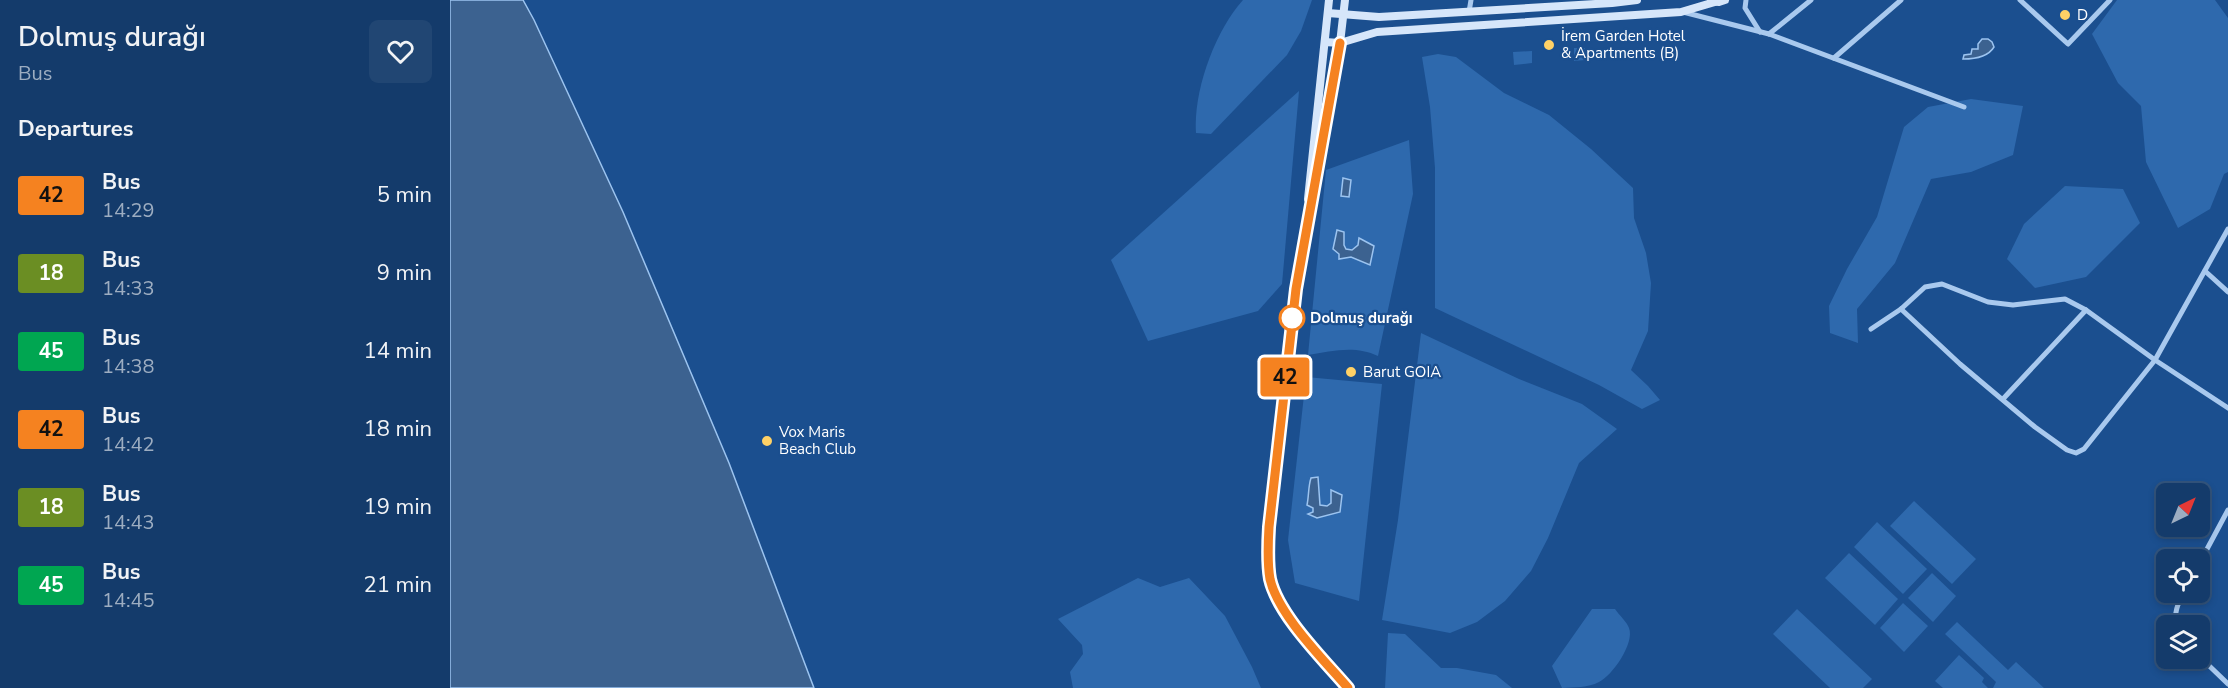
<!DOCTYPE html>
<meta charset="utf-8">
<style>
:root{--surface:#143b6b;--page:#214673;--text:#f1f3f6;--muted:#9dadc1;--line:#33557e}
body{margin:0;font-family:"Nunito Sans",sans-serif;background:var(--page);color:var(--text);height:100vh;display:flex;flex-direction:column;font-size:22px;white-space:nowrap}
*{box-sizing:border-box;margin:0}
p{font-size:20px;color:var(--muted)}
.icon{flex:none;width:33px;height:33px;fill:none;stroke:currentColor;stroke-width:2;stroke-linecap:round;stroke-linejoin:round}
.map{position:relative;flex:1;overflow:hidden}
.panel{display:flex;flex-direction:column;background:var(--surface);width:450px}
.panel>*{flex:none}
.badge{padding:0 12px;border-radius:4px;font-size:21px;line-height:39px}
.needle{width:39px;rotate:43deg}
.controls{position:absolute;left:1706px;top:483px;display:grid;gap:12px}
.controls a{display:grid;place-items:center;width:54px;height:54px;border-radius:9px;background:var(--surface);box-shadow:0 3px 9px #0003,0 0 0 2px var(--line);font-size:30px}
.map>.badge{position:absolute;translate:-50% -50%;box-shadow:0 0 0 3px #fff}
h2{padding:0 18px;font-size:22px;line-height:54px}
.round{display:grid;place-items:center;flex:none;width:63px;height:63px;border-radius:9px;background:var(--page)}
.head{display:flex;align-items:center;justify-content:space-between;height:102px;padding:0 18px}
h1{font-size:28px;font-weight:600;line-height:45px}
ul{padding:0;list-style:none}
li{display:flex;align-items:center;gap:18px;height:78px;padding:0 18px}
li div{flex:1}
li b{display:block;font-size:22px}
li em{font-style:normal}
li .badge{min-width:66px;font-weight:700;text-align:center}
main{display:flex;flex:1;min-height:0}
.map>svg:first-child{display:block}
.green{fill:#2e69ad}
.water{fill:#3c6290;stroke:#9cc4f0;stroke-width:1.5}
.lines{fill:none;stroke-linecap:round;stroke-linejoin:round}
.street{stroke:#a9c9ee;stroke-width:5}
.secondary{stroke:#d6e6fa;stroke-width:8}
.line-casing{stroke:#fff;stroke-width:14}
.line{stroke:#f58220;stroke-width:9}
.poi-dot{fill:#ffd166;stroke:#1b4f8f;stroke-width:2}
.stop-dot{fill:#fff;stroke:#f58220;stroke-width:3}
.labels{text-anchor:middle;stroke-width:4.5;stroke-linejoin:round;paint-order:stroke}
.poi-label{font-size:15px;fill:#fff;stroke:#1b4f8f;text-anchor:start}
.stop-label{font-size:15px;font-weight:bold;fill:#fff;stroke:#1b4f8f;text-anchor:start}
</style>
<main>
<section class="panel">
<div class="head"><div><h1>Dolmuş durağı</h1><p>Bus</p></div><a class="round"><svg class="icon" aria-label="heart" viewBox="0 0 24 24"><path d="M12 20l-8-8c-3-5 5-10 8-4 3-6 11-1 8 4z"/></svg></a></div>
<h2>Departures</h2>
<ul>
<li><span class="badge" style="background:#f58220;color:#111">42</span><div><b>Bus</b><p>14:29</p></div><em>5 min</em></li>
<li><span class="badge" style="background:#6b8e23;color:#fff">18</span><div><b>Bus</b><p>14:33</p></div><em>9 min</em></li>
<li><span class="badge" style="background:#00a651;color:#fff">45</span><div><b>Bus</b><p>14:38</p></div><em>14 min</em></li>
<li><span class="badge" style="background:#f58220;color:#111">42</span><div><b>Bus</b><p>14:42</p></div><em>18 min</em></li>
<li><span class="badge" style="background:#6b8e23;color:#fff">18</span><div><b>Bus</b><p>14:43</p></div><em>19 min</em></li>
<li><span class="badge" style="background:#00a651;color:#fff">45</span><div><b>Bus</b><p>14:45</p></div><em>21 min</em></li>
</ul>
</section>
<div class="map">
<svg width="1778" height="688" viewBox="0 0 1778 688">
<rect width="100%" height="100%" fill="#1b4f8f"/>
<g class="green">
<path d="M793 0H862L851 31 837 55 761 134 746 133C743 91 765 31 793 0Z"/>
<path d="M1667 0H1765L1778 18V172L1774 174 1760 209 1728 228 1696 162 1691 106 1668 83 1642 34Z"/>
<path d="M1124 48H1135V60L1124 61Z"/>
<path d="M1082 51V63L1064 65 1063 52Z"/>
<path d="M988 54 1006 57 1054 93 1099 115 1141 149 1183 188 1184 218 1196 253 1201 283 1198 331 1181 370 1198 386 1210 400 1192 409 1149 385 985 308V168L980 107 972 57Z"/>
<path d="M849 91 832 284 808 311 698 341 661 260Z"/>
<path d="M1521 99 1573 106 1563 155 1521 172 1481 179 1445 263 1407 309 1408 343 1380 333 1379 306 1397 269 1427 217 1454 127 1478 107Z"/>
<path d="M959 140 963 194 928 356C905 345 882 351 858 355L876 170Z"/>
<path d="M1615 186 1673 189 1690 223 1636 277 1585 288 1557 259 1574 224Z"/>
<path d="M971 333 1069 379 1132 404 1167 429 1129 463 1098 538 1081 571 1055 601 1027 622 1000 633 932 620 948 520Z"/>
<path d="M856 377 932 384 909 601 845 583 838 540Z"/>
<path d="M1464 501 1526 559 1502 584 1440 526Z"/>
<path d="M1427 522 1477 569 1453 594 1404 547Z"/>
<path d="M1399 553 1448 599 1425 625 1375 578Z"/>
<path d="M1482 573 1506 596 1483 622 1458 598Z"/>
<path d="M688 578 710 587 739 578 775 616 802 667 811 688H623L620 672 633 654 632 645 608 619Z"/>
<path d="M1453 603 1478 626 1454 652 1430 628Z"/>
<path d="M1142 609H1165C1169 615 1177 622 1179 628 1185 643 1162 676 1149 682 1138 688 1124 687 1112 688L1102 666Z"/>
<path d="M1347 609 1422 679 1413 688H1380L1323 634Z"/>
<path d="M1507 622 1558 670 1566 662 1594 688H1543L1546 682 1495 634Z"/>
<path d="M938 633 955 634 991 668H1007L1046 675 1062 688H935Z"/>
<path d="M1509 655 1534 678 1532 682 1538 688H1493L1485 681Z"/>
</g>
<g class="water">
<path d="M0 0H73L84 20 173 212 279 463 364 688H0Z"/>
<path d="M1532 39H1538L1542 42 1544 47C1538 57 1524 59 1513 59L1514 55 1521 54 1522 49H1528V44Z"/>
<path d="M893 178 901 180 899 197 891 196Z"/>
<path d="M887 230 894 232V245L896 249 902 250 908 245 909 238 924 246 920 265 901 257 889 259V254L883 249Z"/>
<path d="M868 477 870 505 877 506 881 503V490L892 495 890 512 867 518 858 514 863 512V508L857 505C859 496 858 487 861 478Z"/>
</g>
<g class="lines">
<g class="street">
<path d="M1296 0 1295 8 1310 32"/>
<path d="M1570 0 1618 44 1660 0"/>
<path d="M1019 12 1021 0"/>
<path d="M1233 12 1319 34 1514 107"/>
<path d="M1319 34 1361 0"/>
<path d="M1384 58 1451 0"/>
<path d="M1755 271 1778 292"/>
<path d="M1451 309 1510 364 1585 427 1617 450 1626 453 1634 449 1705 360 1778 229"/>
<path d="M1421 329 1451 309 1475 287 1492 284 1538 302 1563 305 1615 299 1636 310 1705 360 1778 408"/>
<path d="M1553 399 1636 310"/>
<path d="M1749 564 1778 510"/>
<path d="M1727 626C1723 614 1728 603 1734 592"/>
<path d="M1749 656 1778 684"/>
</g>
<g class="secondary">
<path d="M895 0 890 43 846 289 819 527C818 544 817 562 820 579 828 615 874 660 898 688"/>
<path d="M1261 1 1269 2 1275 0"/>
<path d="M878 13 929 17 1162 3 1187 0"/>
<path d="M875 42 890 43 927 32 1231 12 1265 2"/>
<path d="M858 199 879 0"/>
</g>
</g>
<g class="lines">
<g class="line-casing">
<path id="line" d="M890 43 846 289 819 527C818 544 817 562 820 579 828 615 874 660 898 688"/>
</g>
<use href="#line" class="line"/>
</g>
<g class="poi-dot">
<circle cx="1615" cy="15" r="6"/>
<circle cx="1099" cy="45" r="6"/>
<circle cx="901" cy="372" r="6"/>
<circle cx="317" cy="441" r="6"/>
</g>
<circle class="stop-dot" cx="842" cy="318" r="12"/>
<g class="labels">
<g class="poi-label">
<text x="1627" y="20">D</text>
<text x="1111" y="41">İrem Garden Hotel<tspan x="1111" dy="17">&amp; Apartments (B)</tspan></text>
<text x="913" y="377">Barut GOIA</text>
<text x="329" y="437">Vox Maris<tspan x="329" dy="17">Beach Club</tspan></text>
</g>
<g class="stop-label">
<text x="860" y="323">Dolmuş durağı</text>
</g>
</g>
</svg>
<div class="controls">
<a><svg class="needle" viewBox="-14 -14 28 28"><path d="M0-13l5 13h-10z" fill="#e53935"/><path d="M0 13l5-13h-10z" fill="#9dadc1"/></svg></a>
<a><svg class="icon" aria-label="locate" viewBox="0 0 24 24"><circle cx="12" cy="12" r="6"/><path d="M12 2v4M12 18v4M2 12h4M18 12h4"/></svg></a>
<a><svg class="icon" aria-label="layers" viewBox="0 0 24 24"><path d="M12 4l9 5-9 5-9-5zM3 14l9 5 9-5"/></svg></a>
</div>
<b class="badge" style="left:835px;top:377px;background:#f58220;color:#111">42</b>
</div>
</main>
